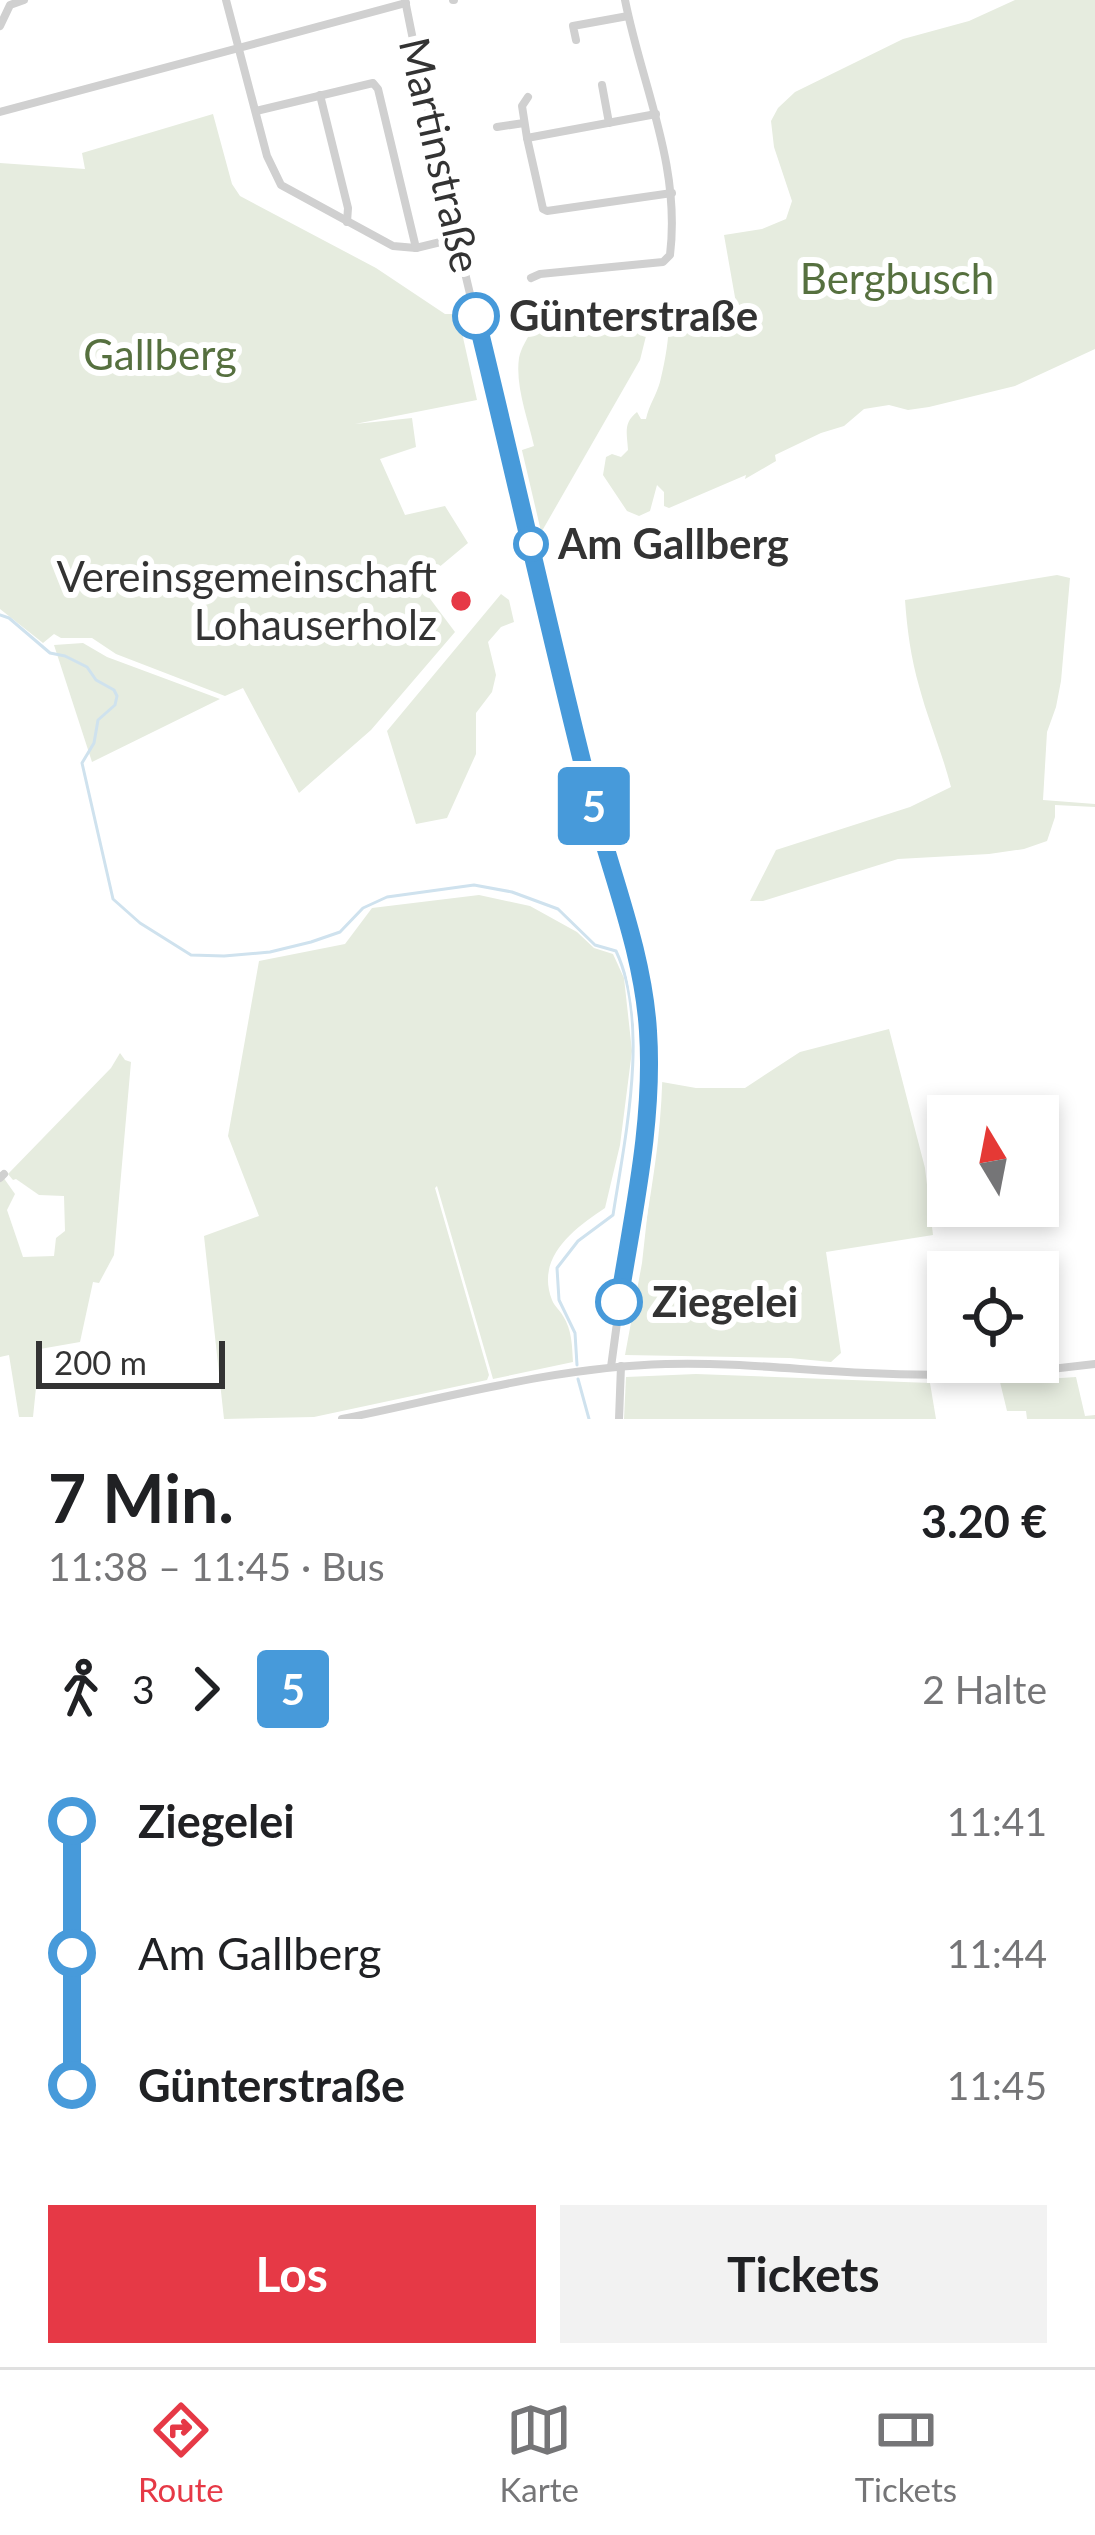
<!DOCTYPE html>
<html lang="de">
<meta charset="utf-8">
<style>
:root{--surface:#fff;--page:#f2f2f2;--text:#202124;--muted:#757577;--line:#e0e0e0;--accent:#e63946}
body{margin:0;font-family:Lato,sans-serif;background:var(--page);color:var(--text);height:100vh;display:flex;flex-direction:column;font-size:45px;white-space:nowrap}
*{box-sizing:border-box;margin:0}
p{font-size:39px;color:var(--muted)}
.icon{flex:none;width:66px;height:66px;fill:none;stroke:currentColor;stroke-width:2;stroke-linecap:round;stroke-linejoin:round}
.map{position:relative;height:1419px;overflow:hidden}
.details{display:flex;flex-direction:column;background:var(--surface);flex:1}
.details>*{flex:none}
.badge{padding:0 24px;border-radius:9px;font-size:42px;line-height:78px}
.needle{width:78px;rotate:350deg}
.fabs{position:absolute;left:927px;top:1095px;display:grid;gap:24px}
.fabs a{display:grid;place-items:center;width:132px;height:132px;border-radius:0px;background:var(--surface);box-shadow:0 6px 18px #0003;font-size:60px}
.scale{position:absolute;left:36px;bottom:30px;width:189px;box-sizing:border-box;padding-left:12px;border:6px solid #333;border-top:0;font-size:33px;line-height:42px;white-space:nowrap;color:#333;-webkit-text-stroke:9px #fff;paint-order:stroke}
.map>.badge{position:absolute;translate:-50% -50%;box-shadow:0 0 0 6px #fff}
.legs{display:flex;align-items:center;gap:18px;height:132px;padding:0 48px;font-size:39px}
.legs p{margin-inline-start:auto}
.overview{display:flex;align-items:center;justify-content:space-between;height:204px;padding:0 48px}
h1{font-size:66px;font-weight:700;line-height:90px}
.primary-button{display:flex;gap:24px;margin-top:auto;padding:24px 48px}
.primary-button a{flex:1;height:138px;border-radius:0px;background:var(--accent);color:#fff;font-size:48px;font-weight:700;line-height:138px;text-align:center}
.primary-button a+a{background:var(--page);color:var(--text)}
ul{padding:0 48px;list-style:none}
li{display:flex;align-items:center;gap:42px;height:132px;font-size:45px}
li i{display:grid;place-items:center;width:18px;height:100%;margin:0 15px;background:currentColor}
li i::after{content:'';width:30px;height:30px;margin:-15px;border:9px solid;border-radius:50%;background:var(--surface)}
li p{margin-inline-start:auto}
li:first-child i{background:linear-gradient(#0000 50%,currentColor 0)}
li:last-child i{background:linear-gradient(currentColor 50%,#0000 0)}
.menu{display:flex;justify-content:space-around;align-items:center;height:168px;border-top:3px solid var(--line);background:var(--surface);font-size:33px;color:var(--muted)}
.menu a{display:grid;justify-items:center;gap:6px}
.menu .current{color:var(--accent)}
.map>svg:first-child{display:block}
.green{fill:#e6ecdf}
.lines{fill:none;stroke-linecap:round;stroke-linejoin:round}
.stream{stroke:#cfe2ee;stroke-width:3}
.minor{stroke:#d0d0d0;stroke-width:8}
.line-1-casing{stroke:#fff;stroke-width:27}
.line-1{stroke:#479ada;stroke-width:18}
.stop-1-dot{fill:#fff;stroke:#479ada;stroke-width:6}
.poi-dot{fill:#e63946;stroke:#fff;stroke-width:4.5}
.labels{text-anchor:middle;stroke-width:12;stroke-linejoin:round;paint-order:stroke}
.street-label{font-size:42px;fill:#333;stroke:#fff}
.park-label{font-size:42px;fill:#56703f;stroke:#fff}
.stop-label{font-size:42px;font-weight:bold;fill:#333;stroke:#fff;text-anchor:start}
.poi-label{font-size:42px;fill:#333;stroke:#fff;text-anchor:end}
</style>
<div class="map">
<svg width="1095" height="1419" viewBox="0 0 1095 1419">
<rect width="100%" height="100%" fill="#fff"/>
<g class="green">
<path d="M1015 0H1095V349L1015 386 929 407 908 410 889 405 864 409 844 426 821 433 775 455 776 461 745 479 746 475 669 508 664 506V492L657 485 650 511 639 516 627 511 603 475 606 457 612 454 621 457 628 450C627 433 623 423 637 412L641 419H646C649 405 656 396 660 382 664 366 670 337 668 322L675 316 736 303 724 235 762 229 786 219 792 201 774 147 771 121 778 108 795 92 903 39 969 21Z"/>
<path d="M213 114 232 184 240 196 376 268 445 314H470L472 322 460 324 477 400 355 424 412 418 416 447 380 459 405 515 445 506 468 543 419 584 455 632 371 730 299 793 243 688 225 696 116 654 92 638H61L54 634 43 643 0 609V163L85 169 82 153Z"/>
<path d="M652 312 640 360 538 538 516 452 534 446C528 419 515 386 519 358 521 348 527 339 532 330Z"/>
<path d="M1057 575 1070 578 1061 681 1056 707 1047 732 1043 800 1095 804V807L1055 805V817L1047 841 1024 849 989 854 898 859 763 901H750L776 850 910 807 951 787C942 752 928 720 919 686 911 658 907 629 905 600Z"/>
<path d="M501 594 509 600 514 622 501 627 488 642 496 675 492 692 476 713V754L447 818 416 824 387 731Z"/>
<path d="M83 643 107 657 220 699 92 762 54 645Z"/>
<path d="M479 895 530 906 577 932 594 948 613 954 624 978 632 1051 620 1145 605 1208C575 1228 535 1257 552 1300 555 1307 559 1309 563 1316 572 1330 572 1345 573 1362L493 1379 437 1186 435 1188 489 1375 487 1380 314 1417 224 1419 204 1236 259 1216 228 1136 259 961 345 944 372 908Z"/>
<path d="M889 1029 925 1168 933 1235 826 1252 841 1353 831 1362 790 1358 625 1355 642 1263 662 1082 696 1088H745L800 1052Z"/>
<path d="M120 1053 125 1060 131 1062 114 1255 99 1283 93 1282 80 1342 40 1349 33 1417H19L9 1355 0 1357V1180L3 1177 15 1194 7 1210 23 1257 54 1256 56 1238 65 1231 64 1196 39 1195 16 1179 13 1180 8 1174 111 1068Z"/>
<path d="M696 1374 930 1383 936 1419H624L626 1377Z"/>
<path d="M1076 1377 1085 1416 1095 1415V1419H1027L1026 1411H1007L1000 1382Z"/>
</g>
<g class="lines">
<g class="stream">
<path d="M0 615 9 618 50 653 65 656 87 667 96 680 114 690 117 696 115 705 98 720 94 743 82 763 113 899 140 923 191 955 224 956 270 952 311 942 340 932 363 908 387 897 474 885 512 892 558 909 595 945 616 951C650 1023 625 1138 613 1215L578 1241 557 1268 559 1300 575 1333 577 1365"/>
<path d="M578 1379 589 1419"/>
</g>
<g class="minor">
<path d="M226 0 267 156 281 185 393 246 416 248 457 238"/>
<path d="M405 0C455 253 523 501 581 752 602 843 643 942 648 1035 650 1062 648 1089 645 1116L611 1367"/>
<path d="M453 0H454"/>
<path d="M0 26 10 5 24 0"/>
<path d="M576 40 573 26 628 16"/>
<path d="M602 85 609 123"/>
<path d="M320 95 348 208 347 222"/>
<path d="M256 111 373 83 378 89 416 248"/>
<path d="M0 112 406 3"/>
<path d="M656 114 527 138 543 209 547 211 672 193"/>
<path d="M497 127 524 123"/>
<path d="M527 138 522 106 528 97"/>
<path d="M531 278 540 274 663 262 670 255C681 165 642 86 625 0"/>
<path d="M0 1178 4 1174"/>
<path d="M342 1419C450 1397 556 1367 666 1364 733 1362 800 1370 867 1373 943 1377 1019 1374 1095 1364"/>
<path d="M619 1419 621 1366"/>
</g>
</g>
<g class="lines">
<g class="line-1-casing">
<path id="line-1" d="M476 316C515 475 550 635 590 793 610 872 643 950 648 1031 654 1122 633 1213 619 1302"/>
</g>
<use href="#line-1" class="line-1"/>
</g>
<g class="stop-1-dot">
<circle cx="476" cy="316" r="21"/>
<circle cx="531" cy="544" r="15"/>
<circle cx="619" cy="1302" r="21"/>
</g>
<circle class="poi-dot" cx="461" cy="601" r="12"/>
<g class="labels">
<g class="street-label">
<text transform="translate(440 155) rotate(77)" y="15">Martinstraße</text>
</g>
<g class="park-label">
<text x="897" y="294">Bergbusch</text>
<text x="160" y="370">Gallberg</text>
</g>
<g class="stop-label">
<text x="509" y="331">Günterstraße</text>
<text x="558" y="559">Am Gallberg</text>
<text x="652" y="1317">Ziegelei</text>
</g>
<g class="poi-label">
<text x="437" y="592">Vereinsgemeinschaft<tspan x="437" dy="48">Lohauserholz</tspan></text>
</g>
</g>
</svg>
<div class="fabs">
<a><svg class="needle" viewBox="-14 -14 28 28"><path d="M0-13l5 13h-10z" fill="#e53935"/><path d="M0 13l5-13h-10z" fill="#757577"/></svg></a>
<a><svg class="icon" aria-label="locate" viewBox="0 0 24 24"><circle cx="12" cy="12" r="6"/><path d="M12 2v4M12 18v4M2 12h4M18 12h4"/></svg></a>
</div>
<div class="scale">200 m</div>
<b class="badge" style="left:594px;top:806px;background:#479ada;color:#fff">5</b>
</div>
<section class="details">
<div class="overview"><div><h1>7 Min.</h1><p>11:38 – 11:45 · Bus</p></div><b>3.20 €</b></div>
<div class="legs"><svg class="icon" aria-label="walk" viewBox="0 0 24 24"><circle cx="13" cy="4" r="2"/><path d="M13 8l-2 6 4 7M11 14l-3 7M7 12l3-4h3l4 4"/></svg>3<svg class="icon" aria-label="forward" viewBox="0 0 24 24"><path d="M9 5l7 7-7 7"/></svg><b class="badge" style="background:#479ada;color:#fff">5</b><p>2 Halte</p></div>
<ul>
<li><i style="color:#479ada"></i><b>Ziegelei</b><p>11:41</p></li>
<li><i style="color:#479ada"></i><span>Am Gallberg</span><p>11:44</p></li>
<li><i style="color:#479ada"></i><b>Günterstraße</b><p>11:45</p></li>
</ul>
<div class="primary-button"><a>Los</a><a>Tickets</a></div>
</section>
<nav class="menu">
<a class="current"><svg class="icon" aria-label="directions" viewBox="0 0 24 24"><path d="M12 3l9 9-9 9-9-9zM9 14v-3h6M13 9l2 2-2 2"/></svg>Route</a>
<a><svg class="icon" aria-label="map" viewBox="0 0 24 24"><path d="M3 6l6-2 6 2 6-2v14l-6 2-6-2-6 2zM9 4v14M15 6v14"/></svg>Karte</a>
<a><svg class="icon" aria-label="tickets" viewBox="0 0 24 24"><path d="M3 7h18v10H3zM15 7v10"/></svg>Tickets</a>
</nav>
